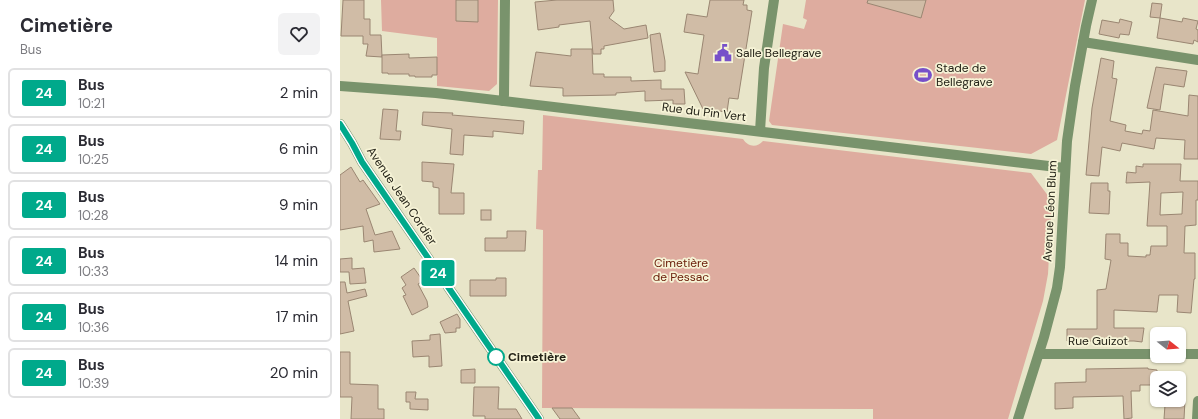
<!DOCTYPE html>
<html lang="fr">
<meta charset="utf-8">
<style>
:root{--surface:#fff;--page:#f2f2f3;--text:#2b2b33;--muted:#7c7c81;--line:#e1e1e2}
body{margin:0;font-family:"DM Sans",sans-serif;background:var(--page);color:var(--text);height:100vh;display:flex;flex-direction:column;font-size:15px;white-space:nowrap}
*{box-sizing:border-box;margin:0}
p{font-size:13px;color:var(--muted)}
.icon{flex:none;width:22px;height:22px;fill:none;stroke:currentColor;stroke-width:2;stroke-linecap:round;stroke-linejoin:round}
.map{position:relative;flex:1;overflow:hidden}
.drawer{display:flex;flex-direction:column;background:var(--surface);width:340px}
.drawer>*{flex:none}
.badge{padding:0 8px;border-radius:3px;font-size:14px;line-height:26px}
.needle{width:26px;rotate:107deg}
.fabs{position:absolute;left:810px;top:327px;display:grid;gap:8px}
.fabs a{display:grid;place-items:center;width:36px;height:36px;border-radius:6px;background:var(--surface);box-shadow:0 1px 3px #0004;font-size:20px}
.map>.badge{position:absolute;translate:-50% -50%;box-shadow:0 0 0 2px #fff}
.round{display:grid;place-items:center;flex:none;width:42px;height:42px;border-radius:6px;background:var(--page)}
.head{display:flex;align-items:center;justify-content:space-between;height:68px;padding:0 20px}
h1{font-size:19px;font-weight:800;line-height:30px}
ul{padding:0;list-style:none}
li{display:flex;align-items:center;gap:12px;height:50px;margin:0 8px 6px;padding:0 12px;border:2px solid var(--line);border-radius:6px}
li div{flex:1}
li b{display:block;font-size:15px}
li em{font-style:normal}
li .badge{min-width:44px;font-weight:700;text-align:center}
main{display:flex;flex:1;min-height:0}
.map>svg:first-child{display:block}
.green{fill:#deac9f}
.building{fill:#d0bca6;stroke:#9a8672;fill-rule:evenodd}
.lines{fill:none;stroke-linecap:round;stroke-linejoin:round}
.minor{stroke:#79936c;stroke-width:10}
.tertiary{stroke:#79936c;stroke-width:10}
.line-casing{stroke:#fff;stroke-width:9}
.line{stroke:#00a98b;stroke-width:6}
.stop-dot{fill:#fff;stroke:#00a98b;stroke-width:2}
.labels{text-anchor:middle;stroke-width:3.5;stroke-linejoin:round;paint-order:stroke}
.poi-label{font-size:12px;fill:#232217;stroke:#f6f3d6;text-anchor:start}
.street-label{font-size:12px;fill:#232217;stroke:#f6f3d6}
.park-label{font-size:12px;fill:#6c200c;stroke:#f6f3d6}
.stop-label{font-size:12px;font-weight:bold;fill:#232217;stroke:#f6f3d6;text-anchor:start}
</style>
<main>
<section class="drawer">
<div class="head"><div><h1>Cimetière</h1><p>Bus</p></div><a class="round"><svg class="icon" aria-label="heart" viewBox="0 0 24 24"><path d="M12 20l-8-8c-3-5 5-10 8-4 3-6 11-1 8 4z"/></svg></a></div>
<ul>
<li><span class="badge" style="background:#00a98b;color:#fff">24</span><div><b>Bus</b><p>10:21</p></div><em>2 min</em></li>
<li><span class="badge" style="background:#00a98b;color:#fff">24</span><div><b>Bus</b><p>10:25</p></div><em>6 min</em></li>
<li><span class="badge" style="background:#00a98b;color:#fff">24</span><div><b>Bus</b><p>10:28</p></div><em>9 min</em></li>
<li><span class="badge" style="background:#00a98b;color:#fff">24</span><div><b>Bus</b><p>10:33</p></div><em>14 min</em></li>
<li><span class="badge" style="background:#00a98b;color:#fff">24</span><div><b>Bus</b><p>10:36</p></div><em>17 min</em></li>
<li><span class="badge" style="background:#00a98b;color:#fff">24</span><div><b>Bus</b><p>10:39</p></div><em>20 min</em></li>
</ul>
</section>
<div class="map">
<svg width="858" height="419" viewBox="0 0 858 419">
<rect width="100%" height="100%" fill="#e8e5c9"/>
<g class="green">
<path d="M41 0H158L157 84 149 91 97 86V38L42 31Z"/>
<path d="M466 0H745L717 140 691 154 432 125 429 121 443 24 464 29 467 20 463 18Z"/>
<path d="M203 115 403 139C408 147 417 148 423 141L691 173 712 201 708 274 703 301 668 419H533V409L202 408 203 230 196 229 198 170H202Z"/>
</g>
<g class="building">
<path d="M3 0H24V19H30V35H41L42 57 26 56 28 44H23V36H1Z"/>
<path d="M116 0H138V22L116 21Z"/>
<path d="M217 0H273L274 11 269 18 284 29 306 25 308 38 264 46V49H261V54H253L250 21 219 25V27L198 30 195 2Z"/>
<path d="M370 0H404L403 5H407V10L412 11 398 99 389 98 387 112 363 109 345 72 358 74 364 35 344 32 347 14 367 17Z"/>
<path d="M528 0H586L581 18 527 3Z"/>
<path d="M812 3 822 4 820 18 810 17Z"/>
<path d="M820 18 842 22 843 18 858 21 856 29 858 30V42L854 40 853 44 817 38Z"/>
<path d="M780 19 792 22 789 35 780 34 779 38 759 34 762 20 779 23Z"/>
<path d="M320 33 325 61V71L314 72 310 35Z"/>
<path d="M231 49H252L253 74H264V77H291V81L321 80V89H344L345 104H333V100L305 101V91L276 93V95L223 96V88L190 86 196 52 231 56Z"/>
<path d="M69 54V58L97 57V75H92V77H75V76H69V74H48V73H42V55Z"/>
<path d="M761 58 774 61 772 78 777 79 770 121 786 125 785 131 802 134 803 130 810 131 813 110 848 116 849 95 858 96V159H844L845 140 816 138 814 149 782 143 780 151 762 147 759 176 746 175 752 108Z"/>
<path d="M816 67 847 71 844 87 824 84 820 110 807 108Z"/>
<path d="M43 109 58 110 56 131H61L60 140 40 139Z"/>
<path d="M83 112 113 113 112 115 184 121 183 134 153 131V137L124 135 123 155 110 154 112 129 82 125Z"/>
<path d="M82 162 114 164 111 193H124V214H99V188L93 187V182L82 181Z"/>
<path d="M803 164H841L840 181H858V200H856V225L845 226 844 253H855V279H854L851 313 837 312 838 295H819L817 312 774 310V328H804L802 342 794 341H727V329H757V290L766 289 771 260 765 259 766 234H780V243H788V256L806 257V255H810L811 246H827V226H807L810 182 786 183 787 172 796 173V166L803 167ZM843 192 842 214 820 215 821 193Z"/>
<path d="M11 167 20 182 23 180 40 204 26 209 35 235 52 231 60 249 34 252 33 240 24 242 23 226 0 230V175Z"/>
<path d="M751 183H768V191H770L769 214 749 213Z"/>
<rect x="141" y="210" width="10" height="10"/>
<path d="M167 231H186L185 251H145V238H167Z"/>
<path d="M12 258V269L24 268 26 283 10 284 9 272H0V259Z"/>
<path d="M74 268 83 281 78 284 87 301 88 307 72 315 63 296 66 295 62 288 66 285 61 277Z"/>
<path d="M156 278H166V296H130V280H156Z"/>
<path d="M0 282H5L7 293 25 289 27 296 8 301 14 331 0 334Z"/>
<path d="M117 314 120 319V328H116V332L105 333 100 322Z"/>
<path d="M100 334 102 366 89 367V356L73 357 72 341 90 340V335Z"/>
<path d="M0 352H10V384L38 385V409H44V419H11L12 397H0Z"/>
<path d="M808 368V369L817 370V385H800V391H791L792 418 784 419 783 396 733 397V408L715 409V383L746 382V369Z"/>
<path d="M135 369V383H121V370Z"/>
<path d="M134 387H159L158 409H176L182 419H145V416H133Z"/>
<path d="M66 392H76L75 399H88V410L70 409V402H66Z"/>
<path d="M832 400H845L844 419H824L825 405 832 406Z"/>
<path d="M212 408H232L240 419H220Z"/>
</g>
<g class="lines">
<g class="minor">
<path d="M743 42 858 60"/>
<path d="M163 101 164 95 165 0"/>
<path d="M420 131 424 68 434 0"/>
<path d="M699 354H817"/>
<path d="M839 354H858"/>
<path d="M857 419 858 401"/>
</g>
<g class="tertiary">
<path d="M0 86 96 93 725 168"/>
<path d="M0 124 12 143 22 162 199 419"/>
<path d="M678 419 704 337 717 288 720 267 727 141 735 86 746 26 752 0"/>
</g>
</g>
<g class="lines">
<g class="line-casing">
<path id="line" d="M0 124 12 143 22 162 199 419"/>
</g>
<use href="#line" class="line"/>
</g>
<defs>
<g id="civic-bare" transform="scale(1.38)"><path d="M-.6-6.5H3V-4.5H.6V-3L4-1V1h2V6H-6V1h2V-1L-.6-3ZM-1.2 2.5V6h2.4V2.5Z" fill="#7750c9" stroke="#f6f3d6" stroke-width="2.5" paint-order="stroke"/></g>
<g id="stadium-bare" transform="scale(1.38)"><path d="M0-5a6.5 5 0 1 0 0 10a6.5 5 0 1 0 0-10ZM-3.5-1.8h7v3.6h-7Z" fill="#7750c9" stroke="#f6f3d6" stroke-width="2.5" paint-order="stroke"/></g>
</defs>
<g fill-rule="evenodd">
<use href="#civic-bare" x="383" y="53"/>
<use href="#stadium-bare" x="583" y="75"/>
</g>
<circle class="stop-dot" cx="156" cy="357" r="8"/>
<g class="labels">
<g class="poi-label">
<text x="396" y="57">Salle Bellegrave</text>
<text x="596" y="72">Stade de<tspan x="596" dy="14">Bellegrave</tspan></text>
</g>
<g class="street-label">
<text transform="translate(364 112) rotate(7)" y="4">Rue du Pin Vert</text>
<text transform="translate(62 196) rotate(56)" y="4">Avenue Jean Cordier</text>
<text transform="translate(710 211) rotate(-87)" y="4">Avenue Léon Blum</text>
<text x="758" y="345">Rue Guizot</text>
</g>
<g class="park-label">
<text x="341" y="267">Cimetière<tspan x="341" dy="14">de Pessac</tspan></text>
</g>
<g class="stop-label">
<text x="168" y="361">Cimetière</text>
</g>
</g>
</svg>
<div class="fabs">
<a><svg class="needle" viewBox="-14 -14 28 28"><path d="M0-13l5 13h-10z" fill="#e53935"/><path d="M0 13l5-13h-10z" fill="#7c7c81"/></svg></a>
<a><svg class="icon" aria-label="layers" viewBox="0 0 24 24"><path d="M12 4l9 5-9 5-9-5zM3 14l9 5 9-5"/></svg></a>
</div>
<b class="badge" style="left:98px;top:273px;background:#00a98b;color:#fff">24</b>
</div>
</main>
